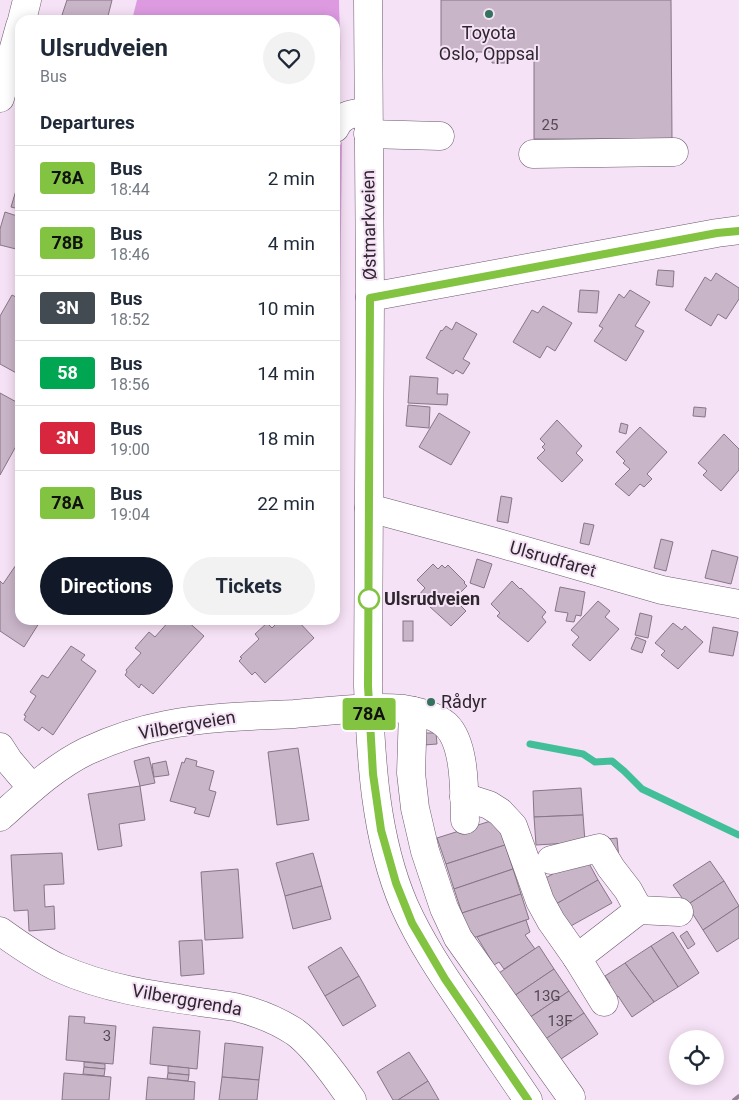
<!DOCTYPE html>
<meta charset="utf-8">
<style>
:root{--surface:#fff;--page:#f2f2f3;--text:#1f2937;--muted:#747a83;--line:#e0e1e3;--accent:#111827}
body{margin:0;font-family:Roboto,sans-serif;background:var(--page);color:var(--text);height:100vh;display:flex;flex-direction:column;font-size:19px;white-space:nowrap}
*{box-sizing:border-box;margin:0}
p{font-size:16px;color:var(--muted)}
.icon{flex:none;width:28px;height:28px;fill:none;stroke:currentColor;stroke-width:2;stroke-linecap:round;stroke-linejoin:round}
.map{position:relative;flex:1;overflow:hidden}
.sheet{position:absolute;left:15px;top:15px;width:325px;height:610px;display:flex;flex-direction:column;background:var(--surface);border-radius:15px;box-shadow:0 2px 12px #0003}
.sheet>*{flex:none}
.badge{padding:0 10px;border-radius:4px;font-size:18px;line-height:32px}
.tools{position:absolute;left:669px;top:1030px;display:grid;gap:10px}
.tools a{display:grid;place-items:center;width:55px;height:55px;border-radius:50%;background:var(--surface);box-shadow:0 2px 12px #0003;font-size:25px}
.map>.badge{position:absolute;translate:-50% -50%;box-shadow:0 0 0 2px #fff}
h2{padding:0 25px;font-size:19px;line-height:45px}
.round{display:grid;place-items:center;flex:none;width:52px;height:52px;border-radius:26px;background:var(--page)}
.head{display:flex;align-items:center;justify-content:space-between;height:85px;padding:0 25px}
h1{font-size:24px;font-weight:700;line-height:38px}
.primary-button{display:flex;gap:10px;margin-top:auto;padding:10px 25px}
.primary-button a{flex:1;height:58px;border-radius:30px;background:var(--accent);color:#fff;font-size:20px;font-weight:700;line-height:58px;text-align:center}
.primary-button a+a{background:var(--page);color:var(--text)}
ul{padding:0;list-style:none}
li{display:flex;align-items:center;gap:15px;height:65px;padding:0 25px;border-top:1px solid var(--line)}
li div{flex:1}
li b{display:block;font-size:19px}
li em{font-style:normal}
li .badge{min-width:55px;font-weight:700;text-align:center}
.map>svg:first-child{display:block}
.green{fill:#dc9ddf}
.forest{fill:#dd9ae1}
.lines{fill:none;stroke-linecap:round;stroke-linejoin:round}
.stream{stroke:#42bf99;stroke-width:7}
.building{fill:#c8b5c8;stroke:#877588}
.minor-casing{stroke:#6a596b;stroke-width:29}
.minor{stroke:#fff;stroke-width:28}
.rail{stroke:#918391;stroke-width:4}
.line-casing{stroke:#fff;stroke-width:11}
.line{stroke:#82c341;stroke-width:8}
.poi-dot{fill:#35725e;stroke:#f6e2f6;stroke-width:2}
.stop-dot{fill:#fff;stroke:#82c341;stroke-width:2.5}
.labels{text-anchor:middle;stroke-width:4;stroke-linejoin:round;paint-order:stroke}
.number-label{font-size:15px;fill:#544a54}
.poi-label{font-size:18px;fill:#2e272e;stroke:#f6e2f6}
.street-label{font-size:18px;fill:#2e272e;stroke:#f6e2f6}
.stop-label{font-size:18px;font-weight:bold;fill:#2e272e;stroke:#f6e2f6;text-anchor:start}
</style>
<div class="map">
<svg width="739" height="1100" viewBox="0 0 739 1100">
<rect width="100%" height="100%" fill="#f6e2f6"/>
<path class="green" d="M342 141 340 315 335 312V157Z"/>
<path class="forest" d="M137 0H339C339 29 344 63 335 91V20H132Z"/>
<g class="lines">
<path class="stream" d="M530 744 583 754 595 762 612 761 624 771 642 789 739 835"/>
</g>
<g class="building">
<path d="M67 0H112L107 20H68L69 17 62 15Z"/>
<path d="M441 0H671L672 139H534V52H505V63H492V52H441Z"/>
<path d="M20 177V250L0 245V229L5 212 17 216 19 209 11 207Z"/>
<path d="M658 270 674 271 673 287 656 285Z"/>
<path d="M716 273 739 288V299L726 319 718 314 711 326 685 310 705 277 711 281Z"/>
<path d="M580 290 599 291 597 313 578 312Z"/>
<path d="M630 290 650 302 635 326 644 331 626 361 594 341 603 328 599 326 619 294 624 298Z"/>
<path d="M12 295 20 299V375L0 364V316Z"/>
<path d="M543 306 572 323 555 351 547 346 540 358 513 342 532 310 538 313Z"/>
<path d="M456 322 477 334 463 359 470 363 463 374 456 370 453 374 426 358 441 330 442 331 446 326 452 330Z"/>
<path d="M410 376 438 378 437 394H448L447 405 408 403Z"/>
<path d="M0 393 20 404V439L0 475Z"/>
<path d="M408 405 430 407 429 428 406 426Z"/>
<path d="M694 407 706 408 705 417 693 416Z"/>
<path d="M439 413 470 432 451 465 419 447Z"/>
<path d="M557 420 582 446 576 453 583 460 562 482 537 458 545 450 542 447 545 444 540 439Z"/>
<path d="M621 423 628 425 626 434 619 432Z"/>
<path d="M640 427 667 452 647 474 652 479 644 487 640 484 629 496 615 484 630 469 623 463 625 461 616 452Z"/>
<path d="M724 434 739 449V470L721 491 703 475 707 471 698 463Z"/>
<path d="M501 496 512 498 508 523 497 521Z"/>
<path d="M584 523 594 525 589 545 580 543Z"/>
<path d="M661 539 673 542 666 571 654 568Z"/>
<path d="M712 550 738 557 731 584 705 578Z"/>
<path d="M477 559 492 564 484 588 470 583Z"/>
<path d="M18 562 20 563V620H41L24 647 0 631V581L3 584Z"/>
<path d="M433 564 438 569 442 565 445 568 448 565 465 582 464 583 467 586 454 599 466 611 451 626 418 596 425 588 417 580Z"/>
<path d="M512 581 520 589 521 588 546 612 542 617 546 622 528 642 497 616 500 613 491 604Z"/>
<path d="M560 587 585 592 581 616 576 615 574 622 566 621 568 613 555 611Z"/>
<path d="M598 601 610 611 605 617 619 629 590 661 572 645 579 637 571 630Z"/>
<path d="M640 613 652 616 648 638 635 635Z"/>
<path d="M170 620H186L204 636 153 694 141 684 139 688 125 675 127 672 126 670 141 653 135 648 149 632 155 637Z"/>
<path d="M280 620H297L314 638 265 683 255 672 252 675 239 661 242 658 240 657 259 639 255 634 267 623 272 628Z"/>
<rect x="403" y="621" width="10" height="20"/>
<path d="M673 623 682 630 685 626 703 642 678 669 661 655 665 651 655 643Z"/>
<path d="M713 627 738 632 733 656 709 652Z"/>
<path d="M636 637 646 641 642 653 631 649Z"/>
<path d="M71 646 85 655 81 660 96 671 53 735 42 727 39 731 24 720 26 716 24 715 36 696 30 692 42 675 48 678Z"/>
<path d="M424 733H436L437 744 424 745Z"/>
<path d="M298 748 309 820 277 825 268 752Z"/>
<path d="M149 757 155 783 140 786 134 761Z"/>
<path d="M186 758 197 761 196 766 214 771 209 790 216 792 209 817 194 813 196 808 170 801 182 762 184 763Z"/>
<path d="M166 761 169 775 154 777 152 764Z"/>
<path d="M140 786 145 820 119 824 122 846 98 850 88 794Z"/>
<path d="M581 788 583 815 534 817 533 791Z"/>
<path d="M583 815 585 842 536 845 534 817Z"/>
<path d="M497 819 505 845 446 864 437 838Z"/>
<path d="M617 838 619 859 610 860 608 839Z"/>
<path d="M505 845 513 869 454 889 446 864Z"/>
<path d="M62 853 64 884 44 885 45 907 54 906 55 929 29 931 28 910 14 911 11 855Z"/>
<path d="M313 853 322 886 285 896 276 863Z"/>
<path d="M585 856 598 880 556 904 542 880Z"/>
<path d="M710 861 724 881 687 905 673 885Z"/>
<path d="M238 869 243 938 205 940 201 872Z"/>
<path d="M513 869 521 894 462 913 454 889Z"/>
<path d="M598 880 612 903 569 927 556 904Z"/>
<path d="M724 881 739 906 703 930 687 905Z"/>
<path d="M322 886 331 919 293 929 285 896Z"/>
<path d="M521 894 529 919 470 939 462 913Z"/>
<path d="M739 906V938L717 952 703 930Z"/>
<path d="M526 920 530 932 525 935 535 949 504 969 499 962 494 965 477 937Z"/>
<path d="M687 931 695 944 688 949 680 936Z"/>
<path d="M673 932 699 973 678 987 651 946Z"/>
<path d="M202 940 204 974 181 976 179 941Z"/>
<path d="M539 946 554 969 514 996 499 973Z"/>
<path d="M651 946 678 987 654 1002 625 963Z"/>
<path d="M341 947 359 976 325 996 308 967Z"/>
<path d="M625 963 654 1002 632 1017 618 996 612 1000 603 987 610 983 605 976Z"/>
<path d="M554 969 569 991 529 1018 514 996Z"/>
<path d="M359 976 376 1006 343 1026 325 996Z"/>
<path d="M569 991 584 1013 544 1040 529 1018Z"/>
<path d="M584 1013 598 1034 558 1061 544 1040Z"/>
<path d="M69 1016 85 1017 84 1023 116 1026 113 1064 66 1060Z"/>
<path d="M153 1027 200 1031 197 1069 150 1064Z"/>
<path d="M225 1043 263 1047 259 1080 222 1077Z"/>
<path d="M409 1052 428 1081 398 1100H393L377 1072Z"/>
<path d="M84 1062 105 1064V1069L84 1067Z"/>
<path d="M168 1066 189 1068V1075L168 1073Z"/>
<path d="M84 1067 105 1069 104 1076 83 1074Z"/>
<path d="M64 1073 111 1077 109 1100H62Z"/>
<path d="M168 1073 189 1075 188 1081 167 1079Z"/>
<path d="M148 1077 195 1082 194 1100H146Z"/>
<path d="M222 1077 259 1080 257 1100H219Z"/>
<path d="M428 1081 439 1100H398Z"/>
</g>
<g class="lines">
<g class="minor-casing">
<g id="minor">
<path d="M368 0 370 297 368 686C371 760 375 837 404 905 420 941 442 974 464 1006 485 1037 507 1069 528 1100"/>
<path d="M22 20 27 0"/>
<path d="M0 98 20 26"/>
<path d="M335 128C342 113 353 114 368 112"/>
<path d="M368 134 440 136"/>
<path d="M533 154 674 152"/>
<path d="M370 297 717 233 739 230"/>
<path d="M369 508 495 542 662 590 739 604"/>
<path d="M413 711 411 773 415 808 425 851 444 908 458 938 571 1097"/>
<path d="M0 747 9 761 32 788"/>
<path d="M464 797 489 805 500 812 513 826 540 901 551 921 577 958 604 1002"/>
<path d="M0 817C27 793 54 767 87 751 111 740 140 730 166 725 209 717 251 716 294 714 330 711 367 706 404 709 417 711 436 716 446 725 466 744 464 793 465 820"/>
<path d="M551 860 599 848 611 868 628 890 639 910 577 958"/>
<path d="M639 910 679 912"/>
<path d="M0 931C18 944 38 958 59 968 114 993 176 998 235 1007 256 1012 277 1020 295 1032 313 1045 339 1081 352 1100"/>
</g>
</g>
<use href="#minor" class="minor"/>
<path class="rail" d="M734 1100 739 1096"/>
</g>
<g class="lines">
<g class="line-casing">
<path id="line" d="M528 1100 445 979 412 923 396 883 381 830 373 774 368 686 370 298 717 233 739 231"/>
</g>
<use href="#line" class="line"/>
</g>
<g class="poi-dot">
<circle cx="489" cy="14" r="5"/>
<circle cx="431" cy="702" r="5"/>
</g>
<circle class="stop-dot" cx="369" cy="599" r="10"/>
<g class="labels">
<g class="number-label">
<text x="550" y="130">25</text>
<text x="547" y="1001">13G</text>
<text x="560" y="1026">13F</text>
<text x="107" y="1041">3</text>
</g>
<g class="poi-label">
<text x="489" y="39">Toyota<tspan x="489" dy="21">Oslo, Oppsal</tspan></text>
<text x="441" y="708" text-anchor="start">Rådyr</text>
</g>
<g class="street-label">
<text transform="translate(369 225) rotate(-91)" y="6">Østmarkveien</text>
<text transform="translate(553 559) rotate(16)" y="6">Ulsrudfaret</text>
<text transform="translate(187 725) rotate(-10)" y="6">Vilbergveien</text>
<text transform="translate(187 1000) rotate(10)" y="6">Vilberggrenda</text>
</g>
<g class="stop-label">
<text x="384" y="605">Ulsrudveien</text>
</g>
</g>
</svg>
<div class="tools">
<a><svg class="icon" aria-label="locate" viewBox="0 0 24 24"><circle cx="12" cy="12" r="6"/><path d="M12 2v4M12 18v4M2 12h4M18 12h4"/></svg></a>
</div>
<b class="badge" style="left:369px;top:714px;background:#82c341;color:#111">78A</b>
<section class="sheet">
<div class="head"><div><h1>Ulsrudveien</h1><p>Bus</p></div><a class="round"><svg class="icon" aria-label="heart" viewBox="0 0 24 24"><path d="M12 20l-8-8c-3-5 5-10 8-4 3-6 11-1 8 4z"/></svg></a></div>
<h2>Departures</h2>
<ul>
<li><span class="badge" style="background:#82c341;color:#111">78A</span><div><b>Bus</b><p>18:44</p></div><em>2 min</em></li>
<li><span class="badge" style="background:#82c341;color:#111">78B</span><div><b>Bus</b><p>18:46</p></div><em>4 min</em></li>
<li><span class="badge" style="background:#424a52;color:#fff">3N</span><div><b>Bus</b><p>18:52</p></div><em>10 min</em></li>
<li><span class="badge" style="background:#00a651;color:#fff">58</span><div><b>Bus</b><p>18:56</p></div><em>14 min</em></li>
<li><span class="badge" style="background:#d7263d;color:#fff">3N</span><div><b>Bus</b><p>19:00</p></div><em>18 min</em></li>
<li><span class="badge" style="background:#82c341;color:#111">78A</span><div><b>Bus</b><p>19:04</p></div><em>22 min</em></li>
</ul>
<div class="primary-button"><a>Directions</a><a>Tickets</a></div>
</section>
</div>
